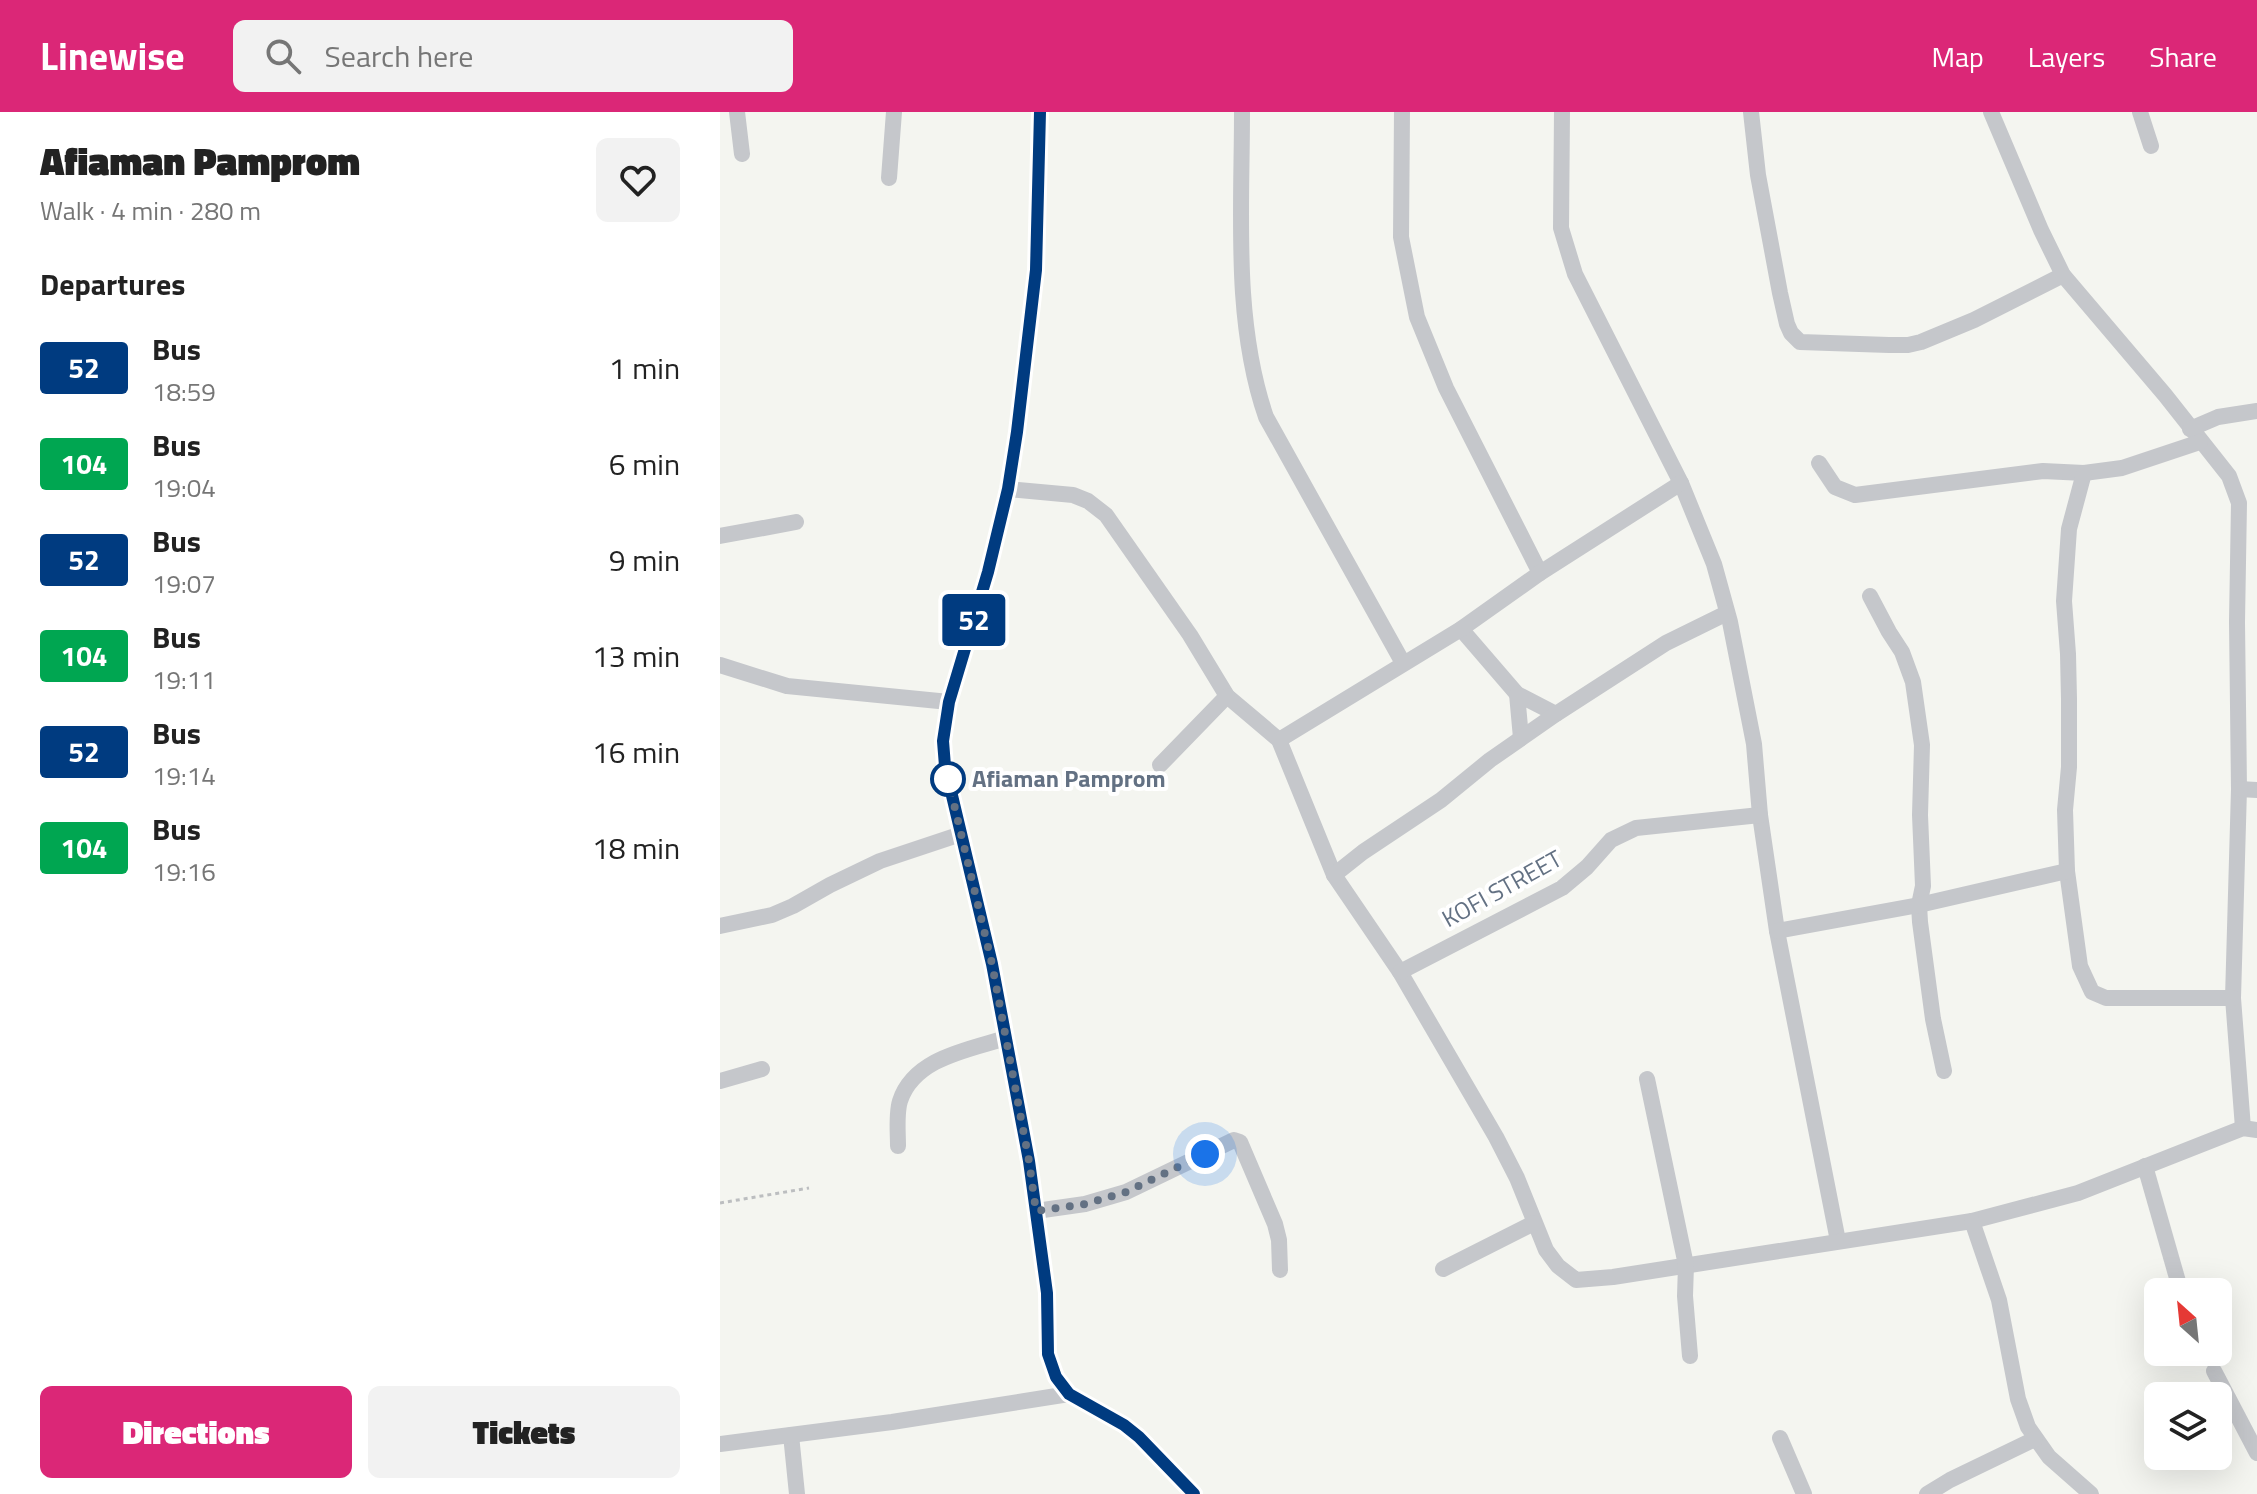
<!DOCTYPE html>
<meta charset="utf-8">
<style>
:root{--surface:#fff;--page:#f2f2f2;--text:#222;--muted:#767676;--accent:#db2777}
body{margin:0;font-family:"Titillium Web",sans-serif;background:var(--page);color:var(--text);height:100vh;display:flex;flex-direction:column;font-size:30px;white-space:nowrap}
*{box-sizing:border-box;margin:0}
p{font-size:26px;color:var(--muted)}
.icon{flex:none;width:44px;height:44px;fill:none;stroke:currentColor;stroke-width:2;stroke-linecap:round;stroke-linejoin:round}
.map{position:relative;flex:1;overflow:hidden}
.side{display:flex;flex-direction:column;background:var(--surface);width:720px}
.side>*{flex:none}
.badge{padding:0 16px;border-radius:6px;font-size:28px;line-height:52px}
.needle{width:52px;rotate:333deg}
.controls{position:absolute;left:1424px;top:1166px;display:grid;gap:16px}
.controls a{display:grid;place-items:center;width:88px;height:88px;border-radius:12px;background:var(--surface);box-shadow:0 8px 32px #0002;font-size:40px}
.you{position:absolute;width:40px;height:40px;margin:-20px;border:6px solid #fff;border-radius:50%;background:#1a73e8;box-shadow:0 0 0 12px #1a73e833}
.map>.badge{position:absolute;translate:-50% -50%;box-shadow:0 0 0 4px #fff}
h2{padding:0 40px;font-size:30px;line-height:72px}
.round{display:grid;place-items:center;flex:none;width:84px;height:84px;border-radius:12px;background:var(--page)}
.overview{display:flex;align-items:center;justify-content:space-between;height:136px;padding:0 40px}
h1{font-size:38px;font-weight:800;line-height:60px}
.action{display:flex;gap:16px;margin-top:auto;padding:16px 40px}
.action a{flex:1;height:92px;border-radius:12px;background:var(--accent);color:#fff;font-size:32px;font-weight:800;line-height:92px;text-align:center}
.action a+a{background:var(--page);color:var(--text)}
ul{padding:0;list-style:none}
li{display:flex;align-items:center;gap:24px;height:96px;padding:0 40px}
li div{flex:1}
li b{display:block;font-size:30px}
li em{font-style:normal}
li .badge{min-width:88px;font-weight:700;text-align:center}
header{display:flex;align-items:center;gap:48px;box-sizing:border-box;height:112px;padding:0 40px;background:var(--accent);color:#fff}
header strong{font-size:38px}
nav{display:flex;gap:44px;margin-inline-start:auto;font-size:28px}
.search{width:560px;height:72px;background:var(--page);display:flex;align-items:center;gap:20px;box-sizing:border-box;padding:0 28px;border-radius:12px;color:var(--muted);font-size:30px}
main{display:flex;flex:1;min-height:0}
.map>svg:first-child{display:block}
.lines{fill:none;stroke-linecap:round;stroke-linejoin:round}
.path{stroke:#bcbec0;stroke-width:3;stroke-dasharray:4 4;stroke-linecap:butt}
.minor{stroke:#c5c7cb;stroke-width:16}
.line-casing{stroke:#fff;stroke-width:18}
.line{stroke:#003b80;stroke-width:12}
.walk{stroke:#637183;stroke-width:8;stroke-dasharray:0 14.4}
.stop-dot{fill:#fff;stroke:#003b80;stroke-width:4}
.labels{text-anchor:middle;stroke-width:8;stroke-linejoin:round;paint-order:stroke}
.stop-label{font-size:24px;font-weight:bold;fill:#637183;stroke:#fff;text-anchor:start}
.street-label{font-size:24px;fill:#637183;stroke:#fff}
</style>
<header>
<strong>Linewise</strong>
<div class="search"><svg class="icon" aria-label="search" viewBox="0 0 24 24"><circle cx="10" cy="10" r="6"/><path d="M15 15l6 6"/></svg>Search here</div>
<nav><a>Map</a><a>Layers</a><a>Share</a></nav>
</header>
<main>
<section class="side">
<div class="overview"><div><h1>Afiaman Pamprom</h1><p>Walk · 4 min · 280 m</p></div><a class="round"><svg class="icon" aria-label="heart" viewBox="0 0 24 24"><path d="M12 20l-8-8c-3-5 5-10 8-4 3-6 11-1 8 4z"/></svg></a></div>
<h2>Departures</h2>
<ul>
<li><span class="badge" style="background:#003b80;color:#fff">52</span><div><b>Bus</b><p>18:59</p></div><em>1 min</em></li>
<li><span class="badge" style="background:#00a651;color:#fff">104</span><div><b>Bus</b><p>19:04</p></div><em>6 min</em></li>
<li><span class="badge" style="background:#003b80;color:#fff">52</span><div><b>Bus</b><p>19:07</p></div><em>9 min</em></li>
<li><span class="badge" style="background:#00a651;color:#fff">104</span><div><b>Bus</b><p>19:11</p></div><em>13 min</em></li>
<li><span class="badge" style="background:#003b80;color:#fff">52</span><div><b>Bus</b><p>19:14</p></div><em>16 min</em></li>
<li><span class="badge" style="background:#00a651;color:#fff">104</span><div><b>Bus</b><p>19:16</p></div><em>18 min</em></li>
</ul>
<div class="action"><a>Directions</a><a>Tickets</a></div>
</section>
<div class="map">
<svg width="1537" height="1382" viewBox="0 0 1537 1382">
<rect width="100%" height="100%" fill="#f4f5f0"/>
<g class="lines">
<path class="path" d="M0 1091 89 1076"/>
<g class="minor">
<path d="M17 0 22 42"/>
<path d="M320 0 316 158 297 320 288 377 268 460 229 590 223 629 225 654 272 852 309 1049 327 1181 328 1242 336 1265 349 1282 404 1313 419 1325 474 1382"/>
<path d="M522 0C522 100 513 209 546 305L683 551"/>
<path d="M682 0 681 125 697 205 726 276 820 461"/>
<path d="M842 0 841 116 855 162 961 371 994 452 1010 510 1034 632 1040 703 1057 819 1118 1129"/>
<path d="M1031 0 1038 63 1060 181 1067 212 1071 221 1080 230 1169 233H1188L1201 230 1254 208 1343 163"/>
<path d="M1271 0 1321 118 1343 163 1445 283 1509 364 1519 391 1517 510 1519 677 1513 886 1523 1016"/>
<path d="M1420 0 1431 34"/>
<path d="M169 66 174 0"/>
<path d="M1470 317 1498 305 1537 299"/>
<path d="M1099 351 1115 375 1135 383 1323 359 1364 361 1402 356 1480 330"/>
<path d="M1364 361 1349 417 1344 489 1348 542 1349 587V655L1345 698 1347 759 1360 854 1372 880 1386 886H1513"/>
<path d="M288 377 353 383 368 389 386 403 470 523 507 584 559 628 614 763 680 860 776 1025 797 1066 826 1138 838 1154 856 1168 893 1165 1252 1109 1358 1081 1523 1016 1537 1018"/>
<path d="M0 424 76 410"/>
<path d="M1150 484 1169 520 1182 540 1193 570 1202 633 1200 703 1203 774 1199 793 1200 810 1213 907 1224 959"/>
<path d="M741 517 797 582"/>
<path d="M0 553 67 574 229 590"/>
<path d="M801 626 797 582 836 602"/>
<path d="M559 628 741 517 820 461 961 371"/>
<path d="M440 653 507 584"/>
<path d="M1519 677 1537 678"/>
<path d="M614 763 643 740 721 688 770 648 836 602 946 531 1007 501"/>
<path d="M0 814 52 803 73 794 110 773 160 749 241 722"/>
<path d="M1057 819 1199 793 1347 759"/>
<path d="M680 860 842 776 867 755 891 728 916 716 1040 703"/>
<path d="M927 967 966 1153 965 1184 970 1244"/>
<path d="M0 969 42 957"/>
<path d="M178 1034C178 1020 176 1002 180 989 194 946 248 938 286 926"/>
<path d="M1425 1054 1461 1180"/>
<path d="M316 1099 365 1092 406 1080 514 1028 520 1030 555 1112 559 1128 560 1158"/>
<path d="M1252 1109 1279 1188 1298 1287 1308 1315 1329 1345 1371 1382"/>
<path d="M723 1157 814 1111"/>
<path d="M1494 1259 1537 1341"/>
<path d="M71 1323 77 1382"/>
<path d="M1060 1326 1084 1382"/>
<path d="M0 1332 172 1310 349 1282"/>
<path d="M1207 1382 1230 1368 1315 1327"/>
</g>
</g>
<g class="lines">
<g class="line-casing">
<path id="line" d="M320 0 316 158 297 320 288 377 268 460 229 590 223 629 225 654 272 852 309 1049 327 1181 328 1242 336 1265 349 1282 404 1313 419 1325 474 1382"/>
</g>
<use href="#line" class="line"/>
<path class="walk" d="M228 667 272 852 309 1049 316 1099 365 1092 406 1080 485 1042"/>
</g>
<circle class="stop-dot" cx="228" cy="667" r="16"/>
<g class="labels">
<g class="stop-label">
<text x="252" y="675">Afiaman Pamprom</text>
</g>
<g class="street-label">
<text transform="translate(782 777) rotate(-29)" y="8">KOFI STREET</text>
</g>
</g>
</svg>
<div class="controls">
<a><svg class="needle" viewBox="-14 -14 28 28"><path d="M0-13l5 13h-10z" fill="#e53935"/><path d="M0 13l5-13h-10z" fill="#767676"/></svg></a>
<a><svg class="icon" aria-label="layers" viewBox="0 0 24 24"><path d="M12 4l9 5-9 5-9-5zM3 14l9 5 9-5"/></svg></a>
</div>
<div class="you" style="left:485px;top:1042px"></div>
<b class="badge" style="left:254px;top:508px;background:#003b80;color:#fff">52</b>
</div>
</main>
